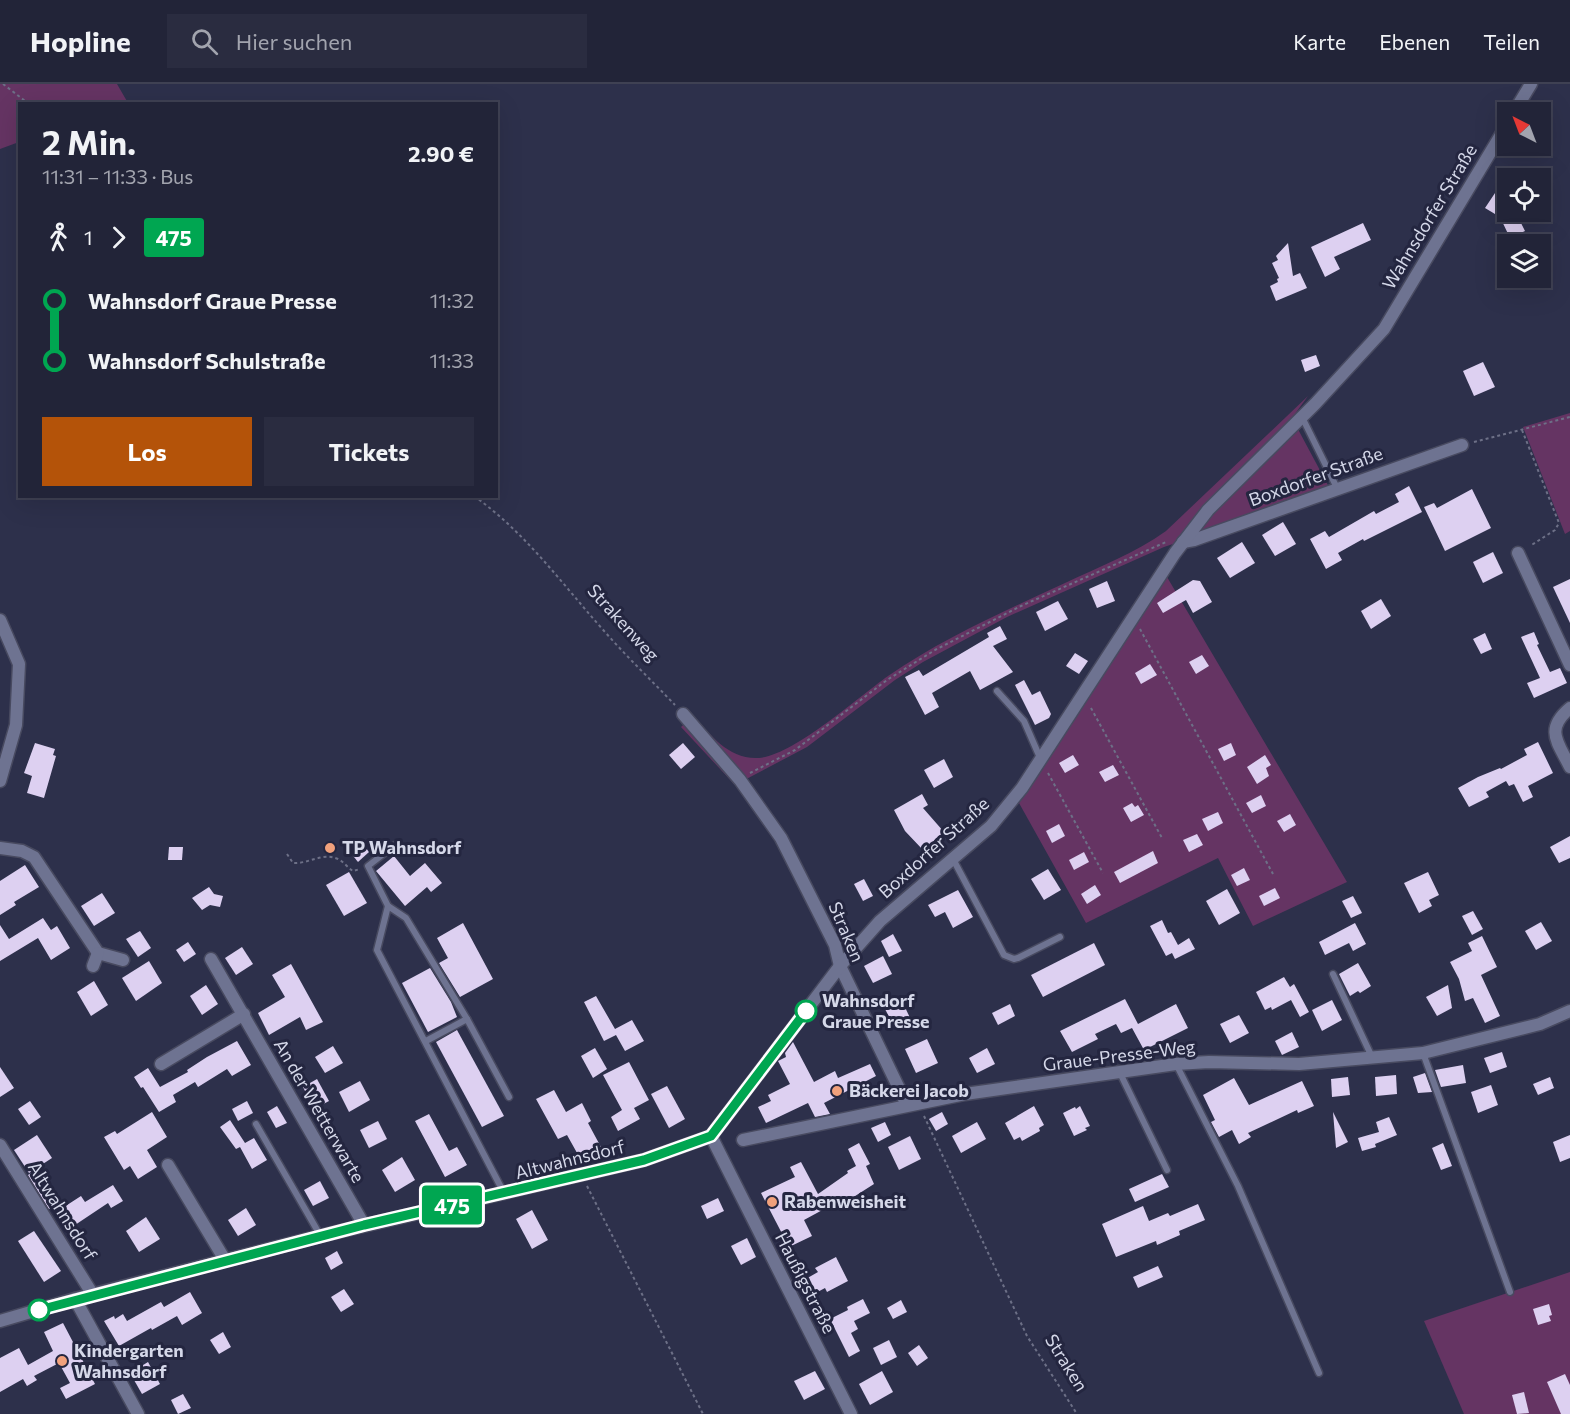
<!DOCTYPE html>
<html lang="de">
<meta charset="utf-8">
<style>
:root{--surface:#222438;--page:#2a2c40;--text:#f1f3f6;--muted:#a2a4ae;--line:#3f4153;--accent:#b45309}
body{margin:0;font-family:Commissioner,sans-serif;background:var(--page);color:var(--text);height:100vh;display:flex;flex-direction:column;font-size:22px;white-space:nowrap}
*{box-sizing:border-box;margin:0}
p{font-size:20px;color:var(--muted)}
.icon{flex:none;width:33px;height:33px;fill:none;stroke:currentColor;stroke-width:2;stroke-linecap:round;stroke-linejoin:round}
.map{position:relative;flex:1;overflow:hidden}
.side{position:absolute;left:18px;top:18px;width:480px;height:396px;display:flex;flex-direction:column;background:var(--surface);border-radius:0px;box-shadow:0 6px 24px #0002,0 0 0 2px var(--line)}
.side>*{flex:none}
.badge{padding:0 12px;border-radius:4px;font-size:21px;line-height:39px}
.needle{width:39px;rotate:318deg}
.tools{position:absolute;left:1497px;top:18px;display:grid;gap:12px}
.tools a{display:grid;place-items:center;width:54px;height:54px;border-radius:0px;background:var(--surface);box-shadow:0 6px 24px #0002,0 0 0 2px var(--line);font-size:30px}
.map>.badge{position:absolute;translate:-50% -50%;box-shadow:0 0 0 3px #fff}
.legs{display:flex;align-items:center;gap:9px;height:66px;padding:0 24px;font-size:20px}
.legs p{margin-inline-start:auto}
.overview{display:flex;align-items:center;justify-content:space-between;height:102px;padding:0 24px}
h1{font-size:33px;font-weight:700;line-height:45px}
.primary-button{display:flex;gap:12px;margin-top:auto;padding:12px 24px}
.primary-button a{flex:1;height:69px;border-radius:0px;background:var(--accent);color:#fff;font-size:24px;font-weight:700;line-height:69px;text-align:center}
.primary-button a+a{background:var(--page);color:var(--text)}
ul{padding:0 24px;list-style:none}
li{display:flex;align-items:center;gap:21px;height:60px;font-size:22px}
li i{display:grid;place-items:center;width:9px;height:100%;margin:0 8px;background:currentColor}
li i::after{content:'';width:15px;height:15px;margin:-8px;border:4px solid;border-radius:50%;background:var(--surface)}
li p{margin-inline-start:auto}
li:first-child i{background:linear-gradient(#0000 50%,currentColor 0)}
li:last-child i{background:linear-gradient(currentColor 50%,#0000 0)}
header{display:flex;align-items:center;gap:36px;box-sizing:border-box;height:84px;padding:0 30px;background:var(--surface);border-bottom:2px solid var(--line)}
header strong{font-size:28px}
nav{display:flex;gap:33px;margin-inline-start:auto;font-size:21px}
.search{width:420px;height:54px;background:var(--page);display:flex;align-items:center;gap:15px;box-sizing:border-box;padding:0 21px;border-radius:0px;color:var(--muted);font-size:22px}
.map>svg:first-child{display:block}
.green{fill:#653463}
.building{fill:#ddd0f1}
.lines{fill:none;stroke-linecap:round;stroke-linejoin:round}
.lane-casing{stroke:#484a60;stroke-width:9}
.street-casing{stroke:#484a60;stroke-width:15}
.path{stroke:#6d7087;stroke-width:2;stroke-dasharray:3 3;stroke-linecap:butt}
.lane{stroke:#6e7391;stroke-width:6}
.street{stroke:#6e7391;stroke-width:12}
.line-1-casing{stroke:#fff;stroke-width:14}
.line-1{stroke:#00a651;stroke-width:9}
.poi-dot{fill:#f1a17c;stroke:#242640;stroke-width:2}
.stop-1-dot{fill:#fff;stroke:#00a651;stroke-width:3}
.labels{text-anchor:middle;stroke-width:6;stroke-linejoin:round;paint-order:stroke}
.street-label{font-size:18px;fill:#d5d8e9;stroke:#242640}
.poi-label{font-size:18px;font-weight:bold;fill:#d5d8e9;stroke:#242640;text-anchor:start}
.stop-label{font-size:18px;font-weight:bold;fill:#d5d8e9;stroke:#242640;text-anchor:start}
</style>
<header>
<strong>Hopline</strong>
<div class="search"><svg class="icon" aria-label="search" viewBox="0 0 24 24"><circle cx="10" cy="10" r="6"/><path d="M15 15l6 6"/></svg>Hier suchen</div>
<nav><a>Karte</a><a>Ebenen</a><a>Teilen</a></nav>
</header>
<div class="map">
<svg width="1570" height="1330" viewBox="0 0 1570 1330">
<rect width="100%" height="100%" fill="#2d304b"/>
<g class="green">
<path d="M0 0H117L128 19 20 20 19 58 0 65Z"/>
<path d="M1308 312 1292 334 1331 407 1164 463 1007 533 923 578 895 596 807 663 735 701 681 643 693 632C711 651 729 676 759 674 794 671 857 614 888 592 943 554 1005 527 1065 499 1099 483 1135 469 1166 447Z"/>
<path d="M1570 329V447L1565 450 1523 343Z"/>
<path d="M1167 493 1347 798 1253 842 1218 774 1086 839 1019 719Z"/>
<path d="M1570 1188V1330H1464L1424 1237Z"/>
</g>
<g class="building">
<path d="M1497 106 1508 112V128H1539L1520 137 1525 147 1510 154 1500 133 1485 124Z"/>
<path d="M1363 139 1371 156 1334 173 1340 185 1325 193 1311 163Z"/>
<path d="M1288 159 1293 192 1300 189 1307 204 1276 217 1270 202 1278 198 1277 195 1279 194 1272 179 1278 176 1276 172Z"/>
<path d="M1316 271 1320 282 1305 288 1301 276Z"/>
<path d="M1483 278 1495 303 1474 312 1463 287Z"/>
<path d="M1409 402 1422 428 1364 457 1363 455 1338 469 1342 476 1326 485 1310 455 1325 447 1329 453 1374 427 1376 430 1399 418 1395 410Z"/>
<path d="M1472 405 1491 444 1445 467 1424 423 1434 419 1437 424Z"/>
<path d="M1283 438 1296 460 1275 472 1262 451Z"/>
<path d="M1242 458 1255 479 1230 494 1217 474Z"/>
<path d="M1493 468 1503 489 1483 499 1473 478Z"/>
<path d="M1570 495V539L1553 503Z"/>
<path d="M1193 496 1200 497 1212 518 1193 529 1186 516 1163 529 1157 519Z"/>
<path d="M1107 497 1115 517 1097 524 1089 505Z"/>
<path d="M1381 515 1391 532 1371 545 1361 527Z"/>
<path d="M1058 517 1068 535 1045 547 1036 528Z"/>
<path d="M1000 542 1007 555 993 562 1013 588 980 606 970 587 932 609 939 623 925 631 905 593 919 586 923 592 989 553 987 549Z"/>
<path d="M1534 548 1539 560 1537 561 1550 588 1560 584 1567 599 1534 614 1527 599 1540 594 1521 553Z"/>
<path d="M1485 549 1492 565 1481 570 1473 555Z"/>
<path d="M1075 569 1088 577 1079 590 1066 582Z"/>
<path d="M1202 571 1209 582 1196 590 1189 578Z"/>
<path d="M1150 580 1157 591 1141 600 1135 589Z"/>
<path d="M1024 596 1032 611 1040 607 1051 630 1049 634 1035 641 1015 601Z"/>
<path d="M1538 658 1553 689 1528 702 1533 713 1523 718 1514 700 1509 702 1506 697 1486 708 1489 713 1469 723 1458 704 1478 693 1500 684 1501 685 1527 671 1524 665Z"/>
<path d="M35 659 55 665 53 671 56 672 44 714 27 709 32 692 24 689Z"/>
<path d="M683 659 695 673 681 685 669 671Z"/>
<path d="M1231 659 1236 671 1224 677 1218 665Z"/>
<path d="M1073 671 1079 681 1065 689 1059 679Z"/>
<path d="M1265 671 1271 681 1266 684 1269 692 1257 700 1247 683Z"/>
<path d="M944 675 953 693 934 704 924 686Z"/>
<path d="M1113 681 1119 691 1105 698 1099 688Z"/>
<path d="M922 710 928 721 923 724 944 748 923 766 905 747 894 726Z"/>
<path d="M1261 711 1266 722 1252 729 1246 719Z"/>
<path d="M1132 719 1135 723 1138 721 1144 731 1131 738 1123 724Z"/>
<path d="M1218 728 1223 739 1208 747 1202 735Z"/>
<path d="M1290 730 1296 741 1284 748 1277 737Z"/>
<path d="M1059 740 1065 752 1052 759 1046 747Z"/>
<path d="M1197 750 1203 761 1189 768 1183 756Z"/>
<path d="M1570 752V774L1559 779 1550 763Z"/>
<path d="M362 759 369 768 358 778 350 768Z"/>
<path d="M169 763H183L182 776H168Z"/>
<path d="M1153 767 1158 779 1120 799 1114 788Z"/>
<path d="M1084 768 1089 778 1074 786 1069 776Z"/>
<path d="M394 772 410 792 425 779 442 799 431 808 427 803 405 822 376 787Z"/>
<path d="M25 781 39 803 14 818 16 821 0 831V797Z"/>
<path d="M1244 784 1250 796 1237 802 1231 791Z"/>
<path d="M1048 785 1061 806 1044 816 1031 795Z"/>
<path d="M349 788 367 819 344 832 326 801Z"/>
<path d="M1428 788 1439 811 1429 816 1432 822 1419 829 1404 799Z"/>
<path d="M864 795 873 812 863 817 854 800Z"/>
<path d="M1095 801 1101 811 1087 820 1081 810Z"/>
<path d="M209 803 214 810 223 812 220 823 210 821 202 826 192 814Z"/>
<path d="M1275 804 1280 814 1264 822 1259 812Z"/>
<path d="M1227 805 1240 829 1219 841 1206 817Z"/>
<path d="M958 806 973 833 953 844 945 828 935 833 928 821Z"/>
<path d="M102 809 115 829 94 842 81 822Z"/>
<path d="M1353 812 1362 829 1351 834 1342 817Z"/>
<path d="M1473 827 1483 845 1472 851 1462 832Z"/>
<path d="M43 834 51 846 57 842 70 864 51 876 38 854 0 877V841L9 855Z"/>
<path d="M1162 836 1168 849 1171 848 1178 861 1189 854 1195 865 1175 875 1172 869 1166 872 1150 842Z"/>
<path d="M1541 838 1552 857 1536 866 1525 847Z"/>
<path d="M463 839 493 895 460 913 439 879 448 874 437 854Z"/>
<path d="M1355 839 1366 860 1353 867 1349 859 1325 871 1319 858Z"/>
<path d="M140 847 151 864 138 873 126 855Z"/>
<path d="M893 850 902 867 889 873 881 857Z"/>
<path d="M1482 852 1497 883 1481 891 1500 932 1485 939 1473 914 1465 917 1459 895 1450 878 1472 867 1468 859Z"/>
<path d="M188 858 196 870 184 878 176 866Z"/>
<path d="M1094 859 1105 881 1043 913 1031 891Z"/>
<path d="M242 863 253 880 236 891 225 874Z"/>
<path d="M883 872 892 890 873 899 864 882Z"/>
<path d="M149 877 162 899 136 917 122 894Z"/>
<path d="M1358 879 1371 902 1360 909 1358 907 1350 912 1339 890Z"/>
<path d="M291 880 323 938 306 946 300 933 269 951 258 929 285 913 272 891Z"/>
<path d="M430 884 451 918 457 933 428 948 402 899Z"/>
<path d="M1284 893 1290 903 1294 900 1309 928 1300 933 1291 916 1272 926 1271 923 1265 926 1256 908Z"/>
<path d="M94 897 108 921 91 932 77 908Z"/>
<path d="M206 901 218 920 202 931 190 912Z"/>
<path d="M1448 901 1452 924 1437 932 1426 913Z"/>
<path d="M596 912 615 945 632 936 644 957 625 967 616 951 604 957 584 918Z"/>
<path d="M1125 915 1138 940 1176 920 1188 944 1144 966 1132 944 1121 949 1116 940 1095 950 1098 955 1072 968 1060 947Z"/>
<path d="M1332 916 1342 936 1322 947 1312 926Z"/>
<path d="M902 917 912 938 896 946 885 925Z"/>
<path d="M1010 920 1015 932 998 941 992 929Z"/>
<path d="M1239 931 1249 949 1230 959 1220 940Z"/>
<path d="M457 946 504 1032 482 1043 436 958Z"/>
<path d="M1292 948 1299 963 1282 971 1275 957Z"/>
<path d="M927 955 938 979 916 989 905 965Z"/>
<path d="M237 957 251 981 232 992 227 985 198 1003 195 998 173 1011 176 1018 159 1028 143 1003 141 1004 134 993 148 984 160 1003 188 988 187 986 207 973Z"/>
<path d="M793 958 814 998 835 987 838 994 870 980 876 992 824 1019 830 1030 815 1033 808 1019 766 1039 758 1023 771 1017 768 1011 790 1000 778 977 786 973 785 969Z"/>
<path d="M333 962 343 979 325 989 315 973Z"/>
<path d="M595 964 607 985 593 994 581 972Z"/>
<path d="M987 964 995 980 977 989 969 974Z"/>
<path d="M1502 968 1507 983 1490 989 1484 974Z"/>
<path d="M629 978 649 1016 634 1024 640 1035 618 1047 611 1033 622 1026 603 991Z"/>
<path d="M1463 981 1466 999 1441 1003 1435 986Z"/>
<path d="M0 983 14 1004 0 1013Z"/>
<path d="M1425 989 1432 1008 1418 1009 1413 993Z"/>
<path d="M1396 991 1397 1010 1376 1012 1375 993Z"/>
<path d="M1348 993 1350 1011 1332 1013 1331 995Z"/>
<path d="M1550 993 1554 1004 1538 1011 1533 1000Z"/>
<path d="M1234 994 1249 1021 1302 997 1314 1022 1298 1029 1297 1026 1248 1049 1251 1053 1239 1060 1232 1046 1219 1053 1211 1038 1215 1036 1203 1011Z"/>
<path d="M317 995 329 1017 314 1025 303 1003Z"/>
<path d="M360 997 370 1016 349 1028 339 1008Z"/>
<path d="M1491 1001 1498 1021 1478 1029 1471 1008Z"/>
<path d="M667 1002 685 1035 669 1044 651 1010Z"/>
<path d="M554 1006 566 1028 582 1019 591 1037 588 1039 602 1065 581 1076 567 1051 558 1055 536 1015Z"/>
<path d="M30 1017 41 1033 29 1041 18 1025Z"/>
<path d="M247 1017 253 1029 238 1037 232 1025Z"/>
<path d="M277 1022 287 1039 276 1044 267 1028Z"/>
<path d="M1034 1022 1044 1041 1039 1044 1040 1047 1022 1057 1020 1053 1014 1056 1005 1039Z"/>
<path d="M1080 1022 1090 1042 1085 1044 1087 1046 1074 1052 1063 1029 1075 1023 1076 1025Z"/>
<path d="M152 1028 167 1053 147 1066 157 1083 138 1095 130 1082 124 1086 104 1053 115 1047 117 1050Z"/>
<path d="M942 1028 948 1040 936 1047 929 1035Z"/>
<path d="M1333 1028 1348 1058 1336 1064Z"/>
<path d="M429 1030 449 1067 457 1063 467 1081 445 1093 415 1037Z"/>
<path d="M1389 1033 1397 1051 1375 1060 1376 1063 1362 1067 1358 1054 1379 1048 1376 1038Z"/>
<path d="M230 1036 245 1059 254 1054 267 1076 252 1085 240 1063 236 1065 220 1043Z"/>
<path d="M378 1037 387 1055 369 1064 360 1046Z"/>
<path d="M885 1038 891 1051 878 1058 871 1044Z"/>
<path d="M977 1038 986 1055 961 1069 952 1052Z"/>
<path d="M37 1051 52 1074 29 1089 14 1066Z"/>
<path d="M1570 1051V1074L1560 1078 1553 1058Z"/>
<path d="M910 1052 921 1075 899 1086 888 1063Z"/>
<path d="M859 1059 870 1080 866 1082 874 1100 841 1121 839 1117 804 1136 812 1152 789 1163 761 1109 795 1093 790 1083 801 1078 818 1110 848 1089 847 1087 856 1082 848 1065Z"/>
<path d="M1443 1059 1452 1082 1441 1086 1432 1064Z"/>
<path d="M402 1073 415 1096 395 1108 382 1086Z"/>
<path d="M37 1085 58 1120 49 1125 28 1091Z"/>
<path d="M1162 1090 1169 1103 1135 1118 1129 1105Z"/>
<path d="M320 1097 329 1114 313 1122 304 1106Z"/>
<path d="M113 1101 123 1117 111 1124 108 1119 75 1141 64 1123 81 1112 85 1118Z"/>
<path d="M718 1114 724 1127 707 1135 701 1122Z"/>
<path d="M1198 1120 1205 1136 1179 1147 1180 1151 1157 1161 1156 1157 1116 1173 1102 1140 1143 1122 1149 1137 1168 1129 1170 1132Z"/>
<path d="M246 1124 256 1141 238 1152 228 1136Z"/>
<path d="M532 1126 548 1156 532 1165 516 1135Z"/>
<path d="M146 1133 160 1155 139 1168 126 1147Z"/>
<path d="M34 1147 61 1187 44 1198 18 1157Z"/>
<path d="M747 1154 756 1173 741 1181 731 1162Z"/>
<path d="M337 1167 343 1179 331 1186 325 1174Z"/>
<path d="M836 1173 848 1197 827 1208 825 1204 812 1211 804 1196 818 1188 815 1184Z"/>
<path d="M1158 1182 1163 1193 1138 1204 1133 1193Z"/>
<path d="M344 1205 354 1220 341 1228 331 1213Z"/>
<path d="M190 1208 202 1229 182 1241 177 1232 152 1246 151 1244 119 1262 104 1237 114 1232 115 1235 123 1230 127 1237 161 1218 164 1223Z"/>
<path d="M863 1215 870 1229 854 1237 858 1245 851 1249 860 1267 849 1273 830 1235 848 1226 847 1223Z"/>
<path d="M901 1216 907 1228 893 1235 887 1224Z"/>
<path d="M1549 1220 1552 1231 1549 1232 1551 1237 1538 1241 1533 1225Z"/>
<path d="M63 1239 95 1300 66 1315 60 1304 70 1299 59 1279 34 1292 37 1296 27 1302 23 1295 0 1308V1274L19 1264 28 1281 53 1267 44 1248Z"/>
<path d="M223 1248 231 1263 219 1270 210 1256Z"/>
<path d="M889 1256 897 1273 881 1281 873 1264Z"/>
<path d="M919 1261 928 1274 917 1282 908 1269Z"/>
<path d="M148 1278 160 1300 142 1310 130 1289Z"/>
<path d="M815 1287 825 1305 804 1316 794 1297Z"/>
<path d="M882 1287 893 1308 870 1321 859 1300Z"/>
<path d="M1565 1290 1570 1301V1330H1561L1547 1298Z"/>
<path d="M1524 1308 1529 1329 1517 1330 1512 1311Z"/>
<path d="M183 1310 191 1324 178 1330 171 1316Z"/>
</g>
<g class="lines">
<g class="lane-casing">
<g id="lane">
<path d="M1302 333 1337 404"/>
<path d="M997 607 1024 637 1041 676"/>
<path d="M395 761 368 782 388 822 377 866 504 1109"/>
<path d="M953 775 1004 871 1014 875 1018 874 1060 853"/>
<path d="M388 822 406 834 467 935 426 957"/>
<path d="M1333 890 1372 973"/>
<path d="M467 935 509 1013"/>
<path d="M1423 969 1510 1208"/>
<path d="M1176 980 1238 1102 1319 1289"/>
<path d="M1120 989 1167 1086"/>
<path d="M256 1040 320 1151"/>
</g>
</g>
<g class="street-casing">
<g id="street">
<path d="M1514 28 1531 0"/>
<path d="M1183 458 1194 456 1462 361"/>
<path d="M1518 469 1570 581"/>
<path d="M0 536 19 580 16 641 0 697"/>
<path d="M1570 624C1544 646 1558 658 1570 683"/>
<path d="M683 630 740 696 781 754 835 861 840 882 907 1021"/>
<path d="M0 764 22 767 34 773 98 869 123 876"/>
<path d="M211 875 364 1141"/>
<path d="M93 882 98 869"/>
<path d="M161 980 244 930"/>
<path d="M711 1052 840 882 880 837 991 742 1022 704 1175 469 1208 426 1315 320 1384 245 1508 39"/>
<path d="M711 1052 851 1330"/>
<path d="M743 1056 965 1010 1176 980 1209 978 1299 980 1423 969 1540 940 1570 927"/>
<path d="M0 1061 93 1211"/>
<path d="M168 1081 225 1176"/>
<path d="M75 1215 138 1330"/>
<path d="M0 1237 75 1215 320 1152 644 1076 711 1052"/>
</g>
</g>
<g class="path">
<path d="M3 0 29 20"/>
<path d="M1522 346 1559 439 1555 446 1530 462"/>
<path d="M1474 358 1570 333"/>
<path d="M474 412C527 450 562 500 605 548 627 573 652 597 675 621"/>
<path d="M1140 545 1273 790"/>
<path d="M1091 624 1162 754"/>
<path d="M750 689 795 666 887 596 935 566 1021 522 1166 458"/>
<path d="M1048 689 1103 789"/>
<path d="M287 770 293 779C309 780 322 768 338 775 344 778 348 784 353 787L360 785"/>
<path d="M924 1032 1027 1252 1077 1330"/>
<path d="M587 1102 703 1330"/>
</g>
<use href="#lane" class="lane"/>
<use href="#street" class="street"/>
</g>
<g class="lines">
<g class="line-1-casing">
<path id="line-1" d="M39 1226 364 1141 644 1076 711 1052 806 927"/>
</g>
<use href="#line-1" class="line-1"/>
</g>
<g class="poi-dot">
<circle cx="330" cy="764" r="6"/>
<circle cx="837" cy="1007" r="6"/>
<circle cx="772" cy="1118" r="6"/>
<circle cx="62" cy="1277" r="6"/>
</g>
<g class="stop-1-dot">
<circle cx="806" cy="927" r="10"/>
<circle cx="39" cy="1226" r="10"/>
</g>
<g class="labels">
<g class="street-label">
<text transform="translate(1430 133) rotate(-59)" y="6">Wahnsdorfer Straße</text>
<text transform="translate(1316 393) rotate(-20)" y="6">Boxdorfer Straße</text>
<text transform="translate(623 539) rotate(48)" y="6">Strakenweg</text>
<text transform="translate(934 764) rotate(-42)" y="6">Boxdorfer Straße</text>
<text transform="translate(846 848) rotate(67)" y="6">Straken</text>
<text transform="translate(1119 972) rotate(-7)" y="6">Graue-Presse-Weg</text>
<text transform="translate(319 1027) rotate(60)" y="6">An der Wetterwarte</text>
<text transform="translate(570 1076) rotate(-14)" y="6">Altwahnsdorf</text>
<text transform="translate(62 1127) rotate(58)" y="6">Altwahnsdorf</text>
<text transform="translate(805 1199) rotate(63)" y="6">Haußigstraße</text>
<text transform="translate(1066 1279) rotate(58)" y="6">Straken</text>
</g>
<g class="poi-label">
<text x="342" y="770">TP Wahnsdorf</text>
<text x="849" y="1013">Bäckerei Jacob</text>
<text x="784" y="1124">Rabenweisheit</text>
<text x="74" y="1273">Kindergarten<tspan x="74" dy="21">Wahnsdorf</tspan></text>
</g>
<g class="stop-label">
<text x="822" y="923">Wahnsdorf<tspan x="822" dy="21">Graue Presse</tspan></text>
</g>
</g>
</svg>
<div class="tools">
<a><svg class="needle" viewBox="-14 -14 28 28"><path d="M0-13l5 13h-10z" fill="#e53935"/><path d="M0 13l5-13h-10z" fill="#a2a4ae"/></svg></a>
<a><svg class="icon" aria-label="locate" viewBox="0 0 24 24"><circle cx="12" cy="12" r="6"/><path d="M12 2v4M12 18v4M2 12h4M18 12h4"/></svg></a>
<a><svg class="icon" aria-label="layers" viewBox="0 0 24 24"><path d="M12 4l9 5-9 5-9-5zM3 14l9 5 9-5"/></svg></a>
</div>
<b class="badge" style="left:452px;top:1121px;background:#00a651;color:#fff">475</b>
<section class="side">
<div class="overview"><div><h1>2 Min.</h1><p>11:31 – 11:33 · Bus</p></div><b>2.90 €</b></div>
<div class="legs"><svg class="icon" aria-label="walk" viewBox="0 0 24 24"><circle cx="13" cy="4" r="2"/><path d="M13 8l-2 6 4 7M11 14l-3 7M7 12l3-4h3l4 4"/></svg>1<svg class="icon" aria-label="forward" viewBox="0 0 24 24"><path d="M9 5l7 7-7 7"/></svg><b class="badge" style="background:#00a651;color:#fff">475</b></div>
<ul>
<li><i style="color:#00a651"></i><b>Wahnsdorf Graue Presse</b><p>11:32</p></li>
<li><i style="color:#00a651"></i><b>Wahnsdorf Schulstraße</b><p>11:33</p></li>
</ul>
<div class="primary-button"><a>Los</a><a>Tickets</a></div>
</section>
</div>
